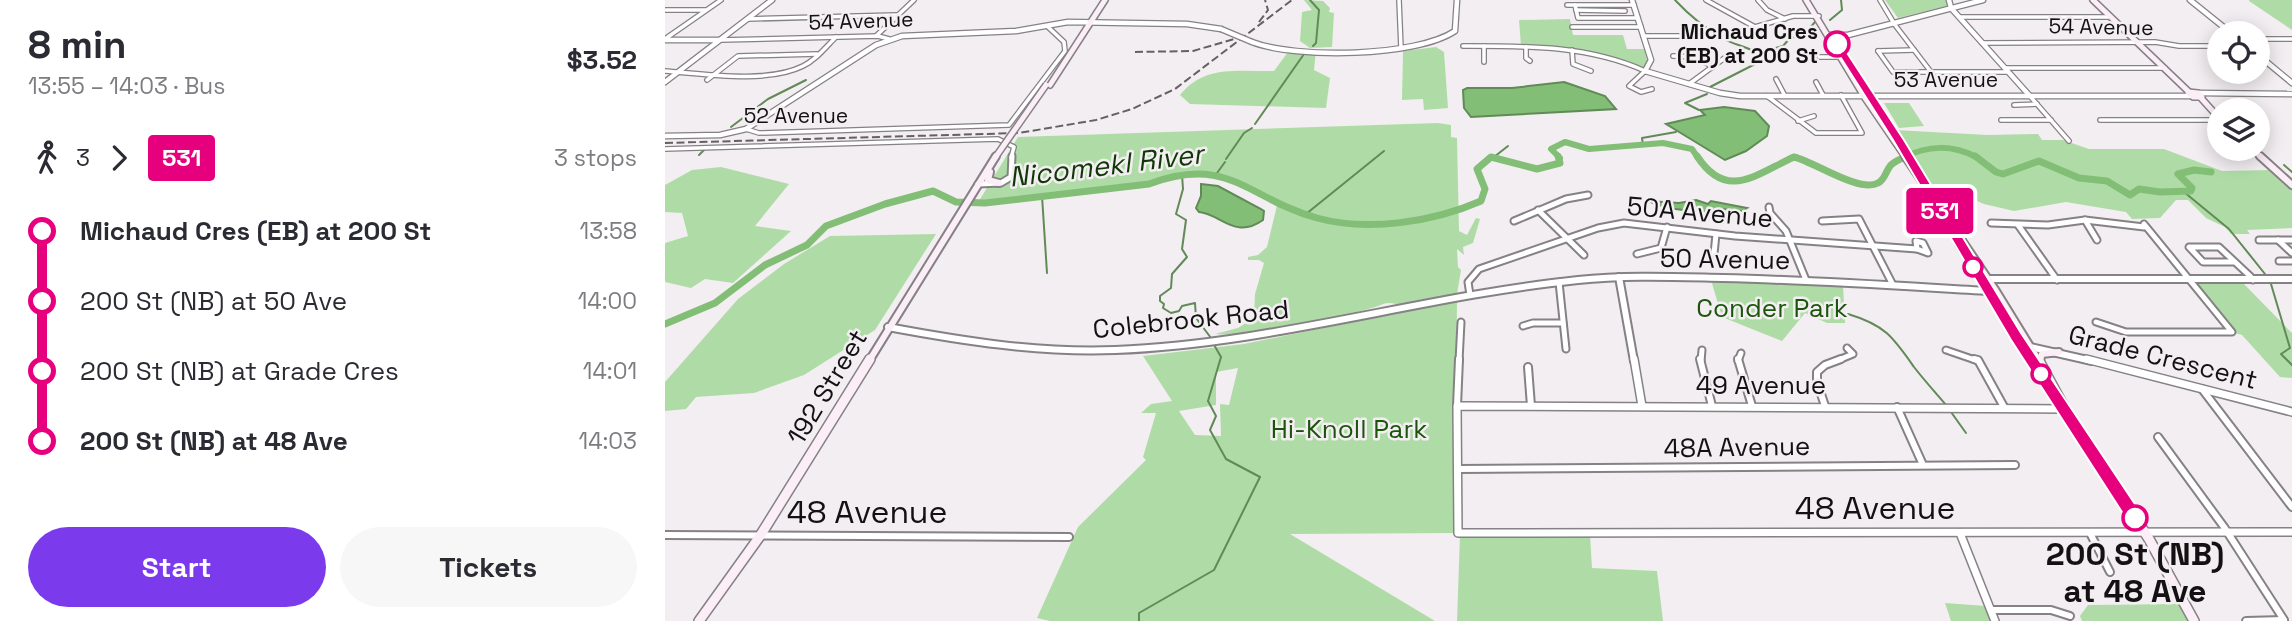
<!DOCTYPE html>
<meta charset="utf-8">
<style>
:root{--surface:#fff;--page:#f7f7f7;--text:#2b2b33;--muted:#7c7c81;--accent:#7c3aed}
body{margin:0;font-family:"Space Grotesk",sans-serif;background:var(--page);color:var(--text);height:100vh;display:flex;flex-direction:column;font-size:26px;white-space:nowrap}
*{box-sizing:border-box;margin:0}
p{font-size:23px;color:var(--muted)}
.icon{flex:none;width:38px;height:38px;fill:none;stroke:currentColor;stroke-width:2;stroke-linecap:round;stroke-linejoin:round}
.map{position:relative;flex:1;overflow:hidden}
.sheet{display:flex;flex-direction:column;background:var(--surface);width:665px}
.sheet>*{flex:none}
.badge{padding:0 14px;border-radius:5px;font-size:24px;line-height:46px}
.controls{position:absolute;left:1542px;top:21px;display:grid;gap:14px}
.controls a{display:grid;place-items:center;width:63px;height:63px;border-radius:50%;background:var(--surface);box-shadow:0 4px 18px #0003;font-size:35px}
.map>.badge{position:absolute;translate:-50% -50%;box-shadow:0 0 0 4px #fff}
.legs{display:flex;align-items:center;gap:10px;height:77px;padding:0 28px;font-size:23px}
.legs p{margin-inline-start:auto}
.headline{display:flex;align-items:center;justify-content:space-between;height:119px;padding:0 28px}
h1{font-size:38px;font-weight:700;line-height:52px}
.cta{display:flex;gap:14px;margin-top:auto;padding:14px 28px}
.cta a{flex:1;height:80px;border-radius:42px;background:var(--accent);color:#fff;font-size:28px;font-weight:700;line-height:80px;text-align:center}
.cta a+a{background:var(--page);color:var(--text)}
ul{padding:0 28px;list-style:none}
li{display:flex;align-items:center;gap:24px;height:70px;font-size:26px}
li i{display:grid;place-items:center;width:10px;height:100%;margin:0 9px;background:currentColor}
li i::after{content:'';width:18px;height:18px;margin:-9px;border:5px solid;border-radius:50%;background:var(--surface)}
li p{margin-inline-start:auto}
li:first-child i{background:linear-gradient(#0000 50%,currentColor 0)}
li:last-child i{background:linear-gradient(currentColor 50%,#0000 0)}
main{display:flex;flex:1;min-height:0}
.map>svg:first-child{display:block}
.green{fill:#afdca6;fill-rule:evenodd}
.water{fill:#82be76;stroke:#618a58;stroke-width:2}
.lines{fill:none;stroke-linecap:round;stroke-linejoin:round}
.stream{stroke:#618a58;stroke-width:2}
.river-far1{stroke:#82be76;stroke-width:6}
.river{stroke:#82be76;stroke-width:7}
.minor-far2-casing{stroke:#858184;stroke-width:6}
.minor-far1-casing{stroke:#858184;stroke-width:9}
.minor-casing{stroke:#858184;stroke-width:10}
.tertiary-far2-casing{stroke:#858184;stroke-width:7}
.tertiary-far1-casing{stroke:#858184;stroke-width:10}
.tertiary-casing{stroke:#858184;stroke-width:10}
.secondary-far2-casing{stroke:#858184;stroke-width:8}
.secondary-far1-casing{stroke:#858184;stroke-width:10}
.secondary-casing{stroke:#858184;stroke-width:12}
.minor-far2{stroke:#fff;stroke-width:3.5}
.minor-far1{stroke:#fff;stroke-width:5}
.minor{stroke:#fff;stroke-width:6}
.tertiary-far2{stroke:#fff;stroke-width:4.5}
.tertiary-far1{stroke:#fff;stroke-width:6}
.tertiary{stroke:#fff;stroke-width:7}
.secondary-far2{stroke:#fceef7;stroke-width:5}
.secondary-far1{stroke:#fceef7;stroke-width:6}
.secondary{stroke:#fceef7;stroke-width:9}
.rail{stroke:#646163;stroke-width:2;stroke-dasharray:8 3.5;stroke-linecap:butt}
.tertiary-bridge-casing{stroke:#858184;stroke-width:7;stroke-linecap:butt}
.secondary-bridge-casing{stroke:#858184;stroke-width:8;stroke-linecap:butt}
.tertiary-bridge{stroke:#fff;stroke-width:4.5}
.secondary-bridge{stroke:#fceef7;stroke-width:5}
.line-1{fill:#e6007e;stroke:#fff;stroke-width:2}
.stop-1-dot{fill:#fff;stroke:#e6007e;stroke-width:3.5}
.labels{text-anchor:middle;stroke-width:5;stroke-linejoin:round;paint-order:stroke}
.far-street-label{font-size:21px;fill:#131112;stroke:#f3eef1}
.far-stop-label{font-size:21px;font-weight:bold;fill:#131112;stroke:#f3eef1;text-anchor:end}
.street-label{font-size:26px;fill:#131112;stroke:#f3eef1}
.park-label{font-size:26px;fill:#1b550c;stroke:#f3eef1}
.water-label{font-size:28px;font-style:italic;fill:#103806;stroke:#f3eef1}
.near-street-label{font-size:32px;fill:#131112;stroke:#f3eef1}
.near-stop-label{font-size:32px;font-weight:bold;fill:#131112;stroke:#f3eef1}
</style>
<main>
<section class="sheet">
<div class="headline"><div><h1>8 min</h1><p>13:55 – 14:03 · Bus</p></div><b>$3.52</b></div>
<div class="legs"><svg class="icon" aria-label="walk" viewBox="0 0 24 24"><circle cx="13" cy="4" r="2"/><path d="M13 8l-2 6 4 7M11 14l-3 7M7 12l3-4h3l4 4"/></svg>3<svg class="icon" aria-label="forward" viewBox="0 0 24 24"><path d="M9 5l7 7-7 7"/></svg><b class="badge" style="background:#e6007e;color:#fff">531</b><p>3 stops</p></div>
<ul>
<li><i style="color:#e6007e"></i><b>Michaud Cres (EB) at 200 St</b><p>13:58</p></li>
<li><i style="color:#e6007e"></i><span>200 St (NB) at 50 Ave</span><p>14:00</p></li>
<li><i style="color:#e6007e"></i><span>200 St (NB) at Grade Cres</span><p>14:01</p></li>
<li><i style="color:#e6007e"></i><b>200 St (NB) at 48 Ave</b><p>14:03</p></li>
</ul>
<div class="cta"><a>Start</a><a>Tickets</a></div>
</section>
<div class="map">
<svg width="1627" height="621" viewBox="0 0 1627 621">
<rect width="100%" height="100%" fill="#f3eef1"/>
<g class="green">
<path d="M639 0 658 1 665 8 664 12 669 13 667 47 645 48 635 41 637 12 647 10Z"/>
<path d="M1220 0H1281L1282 6 1233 18Z"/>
<path d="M1584 0H1627V30L1584 1Z"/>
<path d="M905 19 908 35H958L962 49H980L983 65 976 68 939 56 856 46 854 20Z"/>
<path d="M771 47 779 52 783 108 759 110 758 99 737 100 738 51Z"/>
<path d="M651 51 649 70 665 78 661 108 525 104 515 95C540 64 573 72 609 71L623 52Z"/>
<path d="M1219 103H1244L1259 126 1234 128Z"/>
<path d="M773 123 786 125V137L792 138 794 231 802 235 811 218 815 219 808 243 798 247 799 255 792 249 793 267 796 270 792 294C775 298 757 303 739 305 731 305 725 301 718 304 692 315 580 338 550 334L573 328 589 318 590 294 599 263 594 260H583V257L593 255 602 247 613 201 563 177 539 173 424 191 333 202 314 201 353 137Z"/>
<path d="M1229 130 1323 135 1373 134 1377 140H1398L1424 149H1499L1557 171 1607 170 1627 189V228L1582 230 1585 234H1566L1560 227 1541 218 1523 200H1511L1495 218 1467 219 1461 212 1401 202 1349 211 1319 204 1288 191 1269 194Z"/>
<path d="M56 167 124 184 90 226 126 231 68 283 40 279 26 288 0 282V243L23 236 17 213 0 212V185L27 170Z"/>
<path d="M271 234 210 330 139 375 89 393 31 397 21 409 0 411V382L73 299 119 264 165 236Z"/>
<path d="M1046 280 1178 285 1180 323H1162L1140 313 1117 341 1057 317Z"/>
<path d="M1532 282H1577L1627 333V378L1615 377 1577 335 1570 333V330L1530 286Z"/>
<path d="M792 301 790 533 625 534 770 621H385L372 618 413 527 481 460 478 457 491 413H476L486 404 507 401 478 356 579 344ZM573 368 564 405 555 404 556 436 530 435 514 411 551 405V372Z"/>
<path d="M795 535H925L927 568 992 571 998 621H792Z"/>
<path d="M1280 603 1321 606 1327 621H1286Z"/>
<path d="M1514 604 1523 621H1417L1415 616 1423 605Z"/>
</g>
<g class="water">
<path d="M899 82 940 96 951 109 806 117 799 108 798 90 802 88H847Z"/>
<path d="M1059 107 1090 111 1104 126 1102 136 1081 151 1060 160 1001 124 1040 115 1035 110Z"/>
<path d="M536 184 553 186 596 209 599 211 598 220C570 240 556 214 534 212L531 208 536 196Z"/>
<path d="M1031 200 1043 204 1046 201 1082 208 1077 211 1057 209 1052 214 1002 208 983 201 1014 203Z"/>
</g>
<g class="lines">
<g class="stream">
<path d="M645 0 654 10 651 43 648 46"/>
<path d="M1010 0C1024 15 1041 29 1059 39 1073 47 1088 46 1098 60L1045 87"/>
<path d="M1165 20 1177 10 1176 0"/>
<path d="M1093 53 1118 46 1125 38 1139 35 1150 22"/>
<path d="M1034 110 1020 103 1042 94"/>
<path d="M590 124 639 54"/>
<path d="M66 127 103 99 141 80"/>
<path d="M978 145 977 138 1011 132"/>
<path d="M34 155 39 150"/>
<path d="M829 157 843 146"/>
<path d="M561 159 579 133 587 128"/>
<path d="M1619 165 1627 172"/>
<path d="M552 173 560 162"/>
<path d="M517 175 518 189 511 214 521 220 517 249 522 257 507 274 506 288 495 296V301L499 304 498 308 506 313 514 311 517 306 530 303 531 318 546 338"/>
<path d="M1519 192 1564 229 1600 274"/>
<path d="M377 196 382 273"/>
<path d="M641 214 719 151"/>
<path d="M1606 284 1625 348 1616 354 1627 365"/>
<path d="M1183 314C1220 325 1228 337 1249 367 1259 380 1270 392 1281 405"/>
<path d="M1286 412 1301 433"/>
<path d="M474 621V613L549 570 595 477 561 459 545 430 551 416 543 401 556 357 548 343"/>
</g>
<g class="river-far1">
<path d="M825 158H830"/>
<path d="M895 158 886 149 900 142 924 149 998 143 1027 149 1033 158"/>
<path d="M1127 158H1133"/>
<path d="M1237 158C1263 145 1287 144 1313 158"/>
</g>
<g class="river">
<path d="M1032 156C1062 202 1091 174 1129 157 1150 162 1194 193 1213 183 1220 180 1221 170 1226 165 1230 161 1236 159 1241 156"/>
<path d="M1310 156 1331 172 1338 174 1374 161 1414 178 1442 181 1465 195 1474 189 1495 192 1526 191 1527 188 1513 174 1529 170 1546 172"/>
<path d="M0 324 50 303 100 265 142 245 161 226 220 204 268 191 291 202 320 203 484 184C564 154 583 199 652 218 703 232 768 222 816 201L820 189 812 169 826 157 872 169 895 163 893 156"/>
</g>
<g class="minor-far2-casing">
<g id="minor-far2">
<path d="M734 0 736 48"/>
<path d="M1041 0 1090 27 1128 16H1154"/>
<path d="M1093 0 1102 10 1120 19"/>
<path d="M1215 0 1230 25 1266 72"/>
<path d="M902 5H969"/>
<path d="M910 5 913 18H973"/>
<path d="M1 10H40"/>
<path d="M911 10 960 11"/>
<path d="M1295 17H1446"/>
<path d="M83 19 232 15"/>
<path d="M907 27H976"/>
<path d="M211 36 249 0"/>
<path d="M978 36H1041"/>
<path d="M0 39 56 0"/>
<path d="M1592 39H1627"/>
<path d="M55 40 213 36 224 39"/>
<path d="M1317 43 1490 42 1514 46H1554"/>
<path d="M798 46C861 46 922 45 980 71"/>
<path d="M819 46V62"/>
<path d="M861 47V58L865 61"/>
<path d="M907 50 908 64 926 71"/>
<path d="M1213 51 1228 72H1343"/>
<path d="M1213 51 1249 50"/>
<path d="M1008 56 1030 57 1048 67"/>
<path d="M1154 57H1181"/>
<path d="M1340 68H1500"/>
<path d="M0 71C39 74 102 84 138 66 151 60 161 47 171 37"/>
<path d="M980 71 964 86 976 92 987 89"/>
<path d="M1111 79 1120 96"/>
<path d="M42 80 73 56 152 54"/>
<path d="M1151 82 1158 95"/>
<path d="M1024 84 1065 54"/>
<path d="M1364 95 1404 141"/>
<path d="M1102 96 1151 133H1197L1176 95"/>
<path d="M1349 105 1372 104"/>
<path d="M1336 120H1386"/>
<path d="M1435 120H1554"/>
<path d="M1133 121 1149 116"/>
<path d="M81 129 94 133 344 125 400 51 399 42 382 26"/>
<path d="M0 149 333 139 349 147 346 158"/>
</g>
</g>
<g class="minor-far1-casing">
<g id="minor-far1">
<path d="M313 184 336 183 346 177 347 156"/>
<path d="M1104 207 1105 213 1121 231 1141 280"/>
<path d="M873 210 919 255"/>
<path d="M1420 220 1432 240"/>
<path d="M849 221 901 199 923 195"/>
<path d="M1157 221 1194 219 1228 285"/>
<path d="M1326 223 1383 225 1420 220 1479 227"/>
<path d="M1353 225 1392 280"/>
<path d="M1594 240H1627"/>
<path d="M1613 240 1627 253"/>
<path d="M1251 241 1258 243 1263 253 1252 249Z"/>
<path d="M972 254 996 248 1002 227"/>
<path d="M1049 254 1051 234"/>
<path d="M1614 261H1627"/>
<path d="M1570 262H1538L1524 247H1554L1585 276 1588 280"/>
<path d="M894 282 901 349"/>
<path d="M805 295 803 282 814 269 933 228 959 223 1070 236 1252 249"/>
<path d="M1431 322 1461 332H1567L1479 224"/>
<path d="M858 326 868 323H898"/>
<path d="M1281 350 1313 361"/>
<path d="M794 361 796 322"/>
<path d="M1036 361 1037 350"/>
<path d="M1073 361 1076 353"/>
<path d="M1171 361 1188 354 1182 348"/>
</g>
</g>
<g class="minor-casing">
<g id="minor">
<path d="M1035 359 1047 406"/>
<path d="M1073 359 1087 406"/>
<path d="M1309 359 1313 360 1339 407"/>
<path d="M863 367 866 406"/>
<path d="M1537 389 1627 507"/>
<path d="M792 406 794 359"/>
<path d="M1160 406 1152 382V372L1160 365 1176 359"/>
<path d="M1232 407 1258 465"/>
<path d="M1493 437 1559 527 1619 620"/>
<path d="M793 469 1350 465"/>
<path d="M1425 533 1445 572"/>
<path d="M0 535 404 537"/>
<path d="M1326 610H1386L1405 616"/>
<path d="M1581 621 1618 620"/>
</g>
</g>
<g class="tertiary-far2-casing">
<g id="tertiary-far2">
<path d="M967 0 986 60 980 71"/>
<path d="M1284 0 1286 8 1364 95"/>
<path d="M1525 0 1566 33"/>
<path d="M1163 35H1183L1318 0"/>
<path d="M0 40H54"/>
<path d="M587 42C631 59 751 57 790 31L792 0"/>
<path d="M1592 54 1627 83"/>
<path d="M980 71 1055 93 1075 96H1525"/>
<path d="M0 82 107 0"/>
<path d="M1533 93 1627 94"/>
<path d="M0 136 55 135 81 129 211 45 237 36 351 31 403 22 522 24 556 29"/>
</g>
</g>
<g class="tertiary-far1-casing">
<g id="tertiary-far1">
<path d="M954 277 969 361"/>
<path d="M1323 279H1627"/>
<path d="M223 327C298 341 374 353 450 350 607 344 757 296 913 280 961 275 1009 277 1058 278 1147 280 1236 286 1325 291"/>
<path d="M1361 346 1427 361"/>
</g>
</g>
<g class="tertiary-casing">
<g id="tertiary">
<path d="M969 359 977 406"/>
<path d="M1421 359 1627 412"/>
<path d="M1400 409 792 406 793 533 1627 532"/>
<path d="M1295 533 1330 621"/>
</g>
</g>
<g class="secondary-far2-casing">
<g id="secondary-far2">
<path d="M1141 0 1200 98 1241 158"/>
<path d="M1428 0 1524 92"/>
<path d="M1197 83 1223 123"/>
<path d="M385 85 440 0"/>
<path d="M1523 92 1533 93 1537 97H1528Z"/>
<path d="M1536 98 1554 118"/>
<path d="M1587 149 1597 158"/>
<path d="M330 158 332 155"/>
</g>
</g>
<g class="secondary-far1-casing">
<g id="secondary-far1">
<path d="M1240 156 1331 291 1374 361"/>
<path d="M1595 156 1627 185"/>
<path d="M325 172 323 180 334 183"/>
<path d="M1294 244 1368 361"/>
<path d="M1375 360 1377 354 1394 352"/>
<path d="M204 361 331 156"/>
</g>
</g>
<g class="secondary-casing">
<g id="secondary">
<path d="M1367 359 1391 397"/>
<path d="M1373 359 1400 409"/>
<path d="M1398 406 1484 539 1529 621"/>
<path d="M34 621 95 536 205 359"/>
</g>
</g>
<use href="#minor-far2" class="minor-far2"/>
<use href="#minor-far1" class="minor-far1"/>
<use href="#minor" class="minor"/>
<use href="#tertiary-far2" class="tertiary-far2"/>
<use href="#tertiary-far1" class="tertiary-far1"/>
<use href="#tertiary" class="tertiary"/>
<use href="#secondary-far2" class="secondary-far2"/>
<use href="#secondary-far1" class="secondary-far1"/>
<use href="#secondary" class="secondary"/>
<g class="rail">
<path d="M594 22 603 10 600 0"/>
<path d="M470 52 528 51 569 39"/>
<path d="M0 143 354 133 431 120 467 109 510 89 627 0"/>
</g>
<g class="tertiary-bridge-casing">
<path id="tertiary-bridge" d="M556 29 587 42"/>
</g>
<g class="secondary-bridge-casing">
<path id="secondary-bridge" d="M332 155 381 85"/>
</g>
<use href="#tertiary-bridge" class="tertiary-bridge"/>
<use href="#secondary-bridge" class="secondary-bridge"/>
</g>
<path class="line-1" d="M1169 42H1175L1239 140 1356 333 1476 513 1478 518 1476 523 1470 526 1464 523 1346 340 1228 140 1167 44Z"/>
<g class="stop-1-dot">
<circle cx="1172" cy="44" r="12"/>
<circle cx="1308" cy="267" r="9"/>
<circle cx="1376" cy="374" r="9"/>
<circle cx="1470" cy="518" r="12"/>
</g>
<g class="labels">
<g class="far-street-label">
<text transform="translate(196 21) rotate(-2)" y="7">54 Avenue</text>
<text transform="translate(1436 27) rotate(1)" y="7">54 Avenue</text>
<text x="1281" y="87">53 Avenue</text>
<text x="131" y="123">52 Avenue</text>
</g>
<g class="far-stop-label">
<text x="1153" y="39">Michaud Cres<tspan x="1153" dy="24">(EB) at 200 St</tspan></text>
</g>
<g class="street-label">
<text transform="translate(1035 212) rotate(5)" y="9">50A Avenue</text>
<text transform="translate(1060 259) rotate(1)" y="9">50 Avenue</text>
<text transform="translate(526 319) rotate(-6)" y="9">Colebrook Road</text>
<text transform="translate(1498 357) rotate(14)" y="9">Grade Crescent</text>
<text x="1096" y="394">49 Avenue</text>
<text transform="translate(162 387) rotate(-59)" y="9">192 Street</text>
<text transform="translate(1072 447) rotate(-1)" y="9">48A Avenue</text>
</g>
<g class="park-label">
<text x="1107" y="317">Conder Park</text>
<text x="684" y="438">Hi-Knoll Park</text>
</g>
<g class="water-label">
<text transform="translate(441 165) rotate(-7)" y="10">Nicomekl River</text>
</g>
<g class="near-street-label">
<text x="1210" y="519">48 Avenue</text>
<text x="202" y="523">48 Avenue</text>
</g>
<g class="near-stop-label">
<text x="1470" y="565">200 St (NB)<tspan x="1470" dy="37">at 48 Ave</tspan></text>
</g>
</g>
</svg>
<div class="controls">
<a><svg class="icon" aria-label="locate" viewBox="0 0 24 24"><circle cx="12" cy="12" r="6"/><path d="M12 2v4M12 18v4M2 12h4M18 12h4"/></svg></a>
<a><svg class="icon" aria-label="layers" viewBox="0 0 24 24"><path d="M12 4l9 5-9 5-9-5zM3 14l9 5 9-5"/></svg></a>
</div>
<b class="badge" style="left:1275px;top:211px;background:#e6007e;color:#fff">531</b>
</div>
</main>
